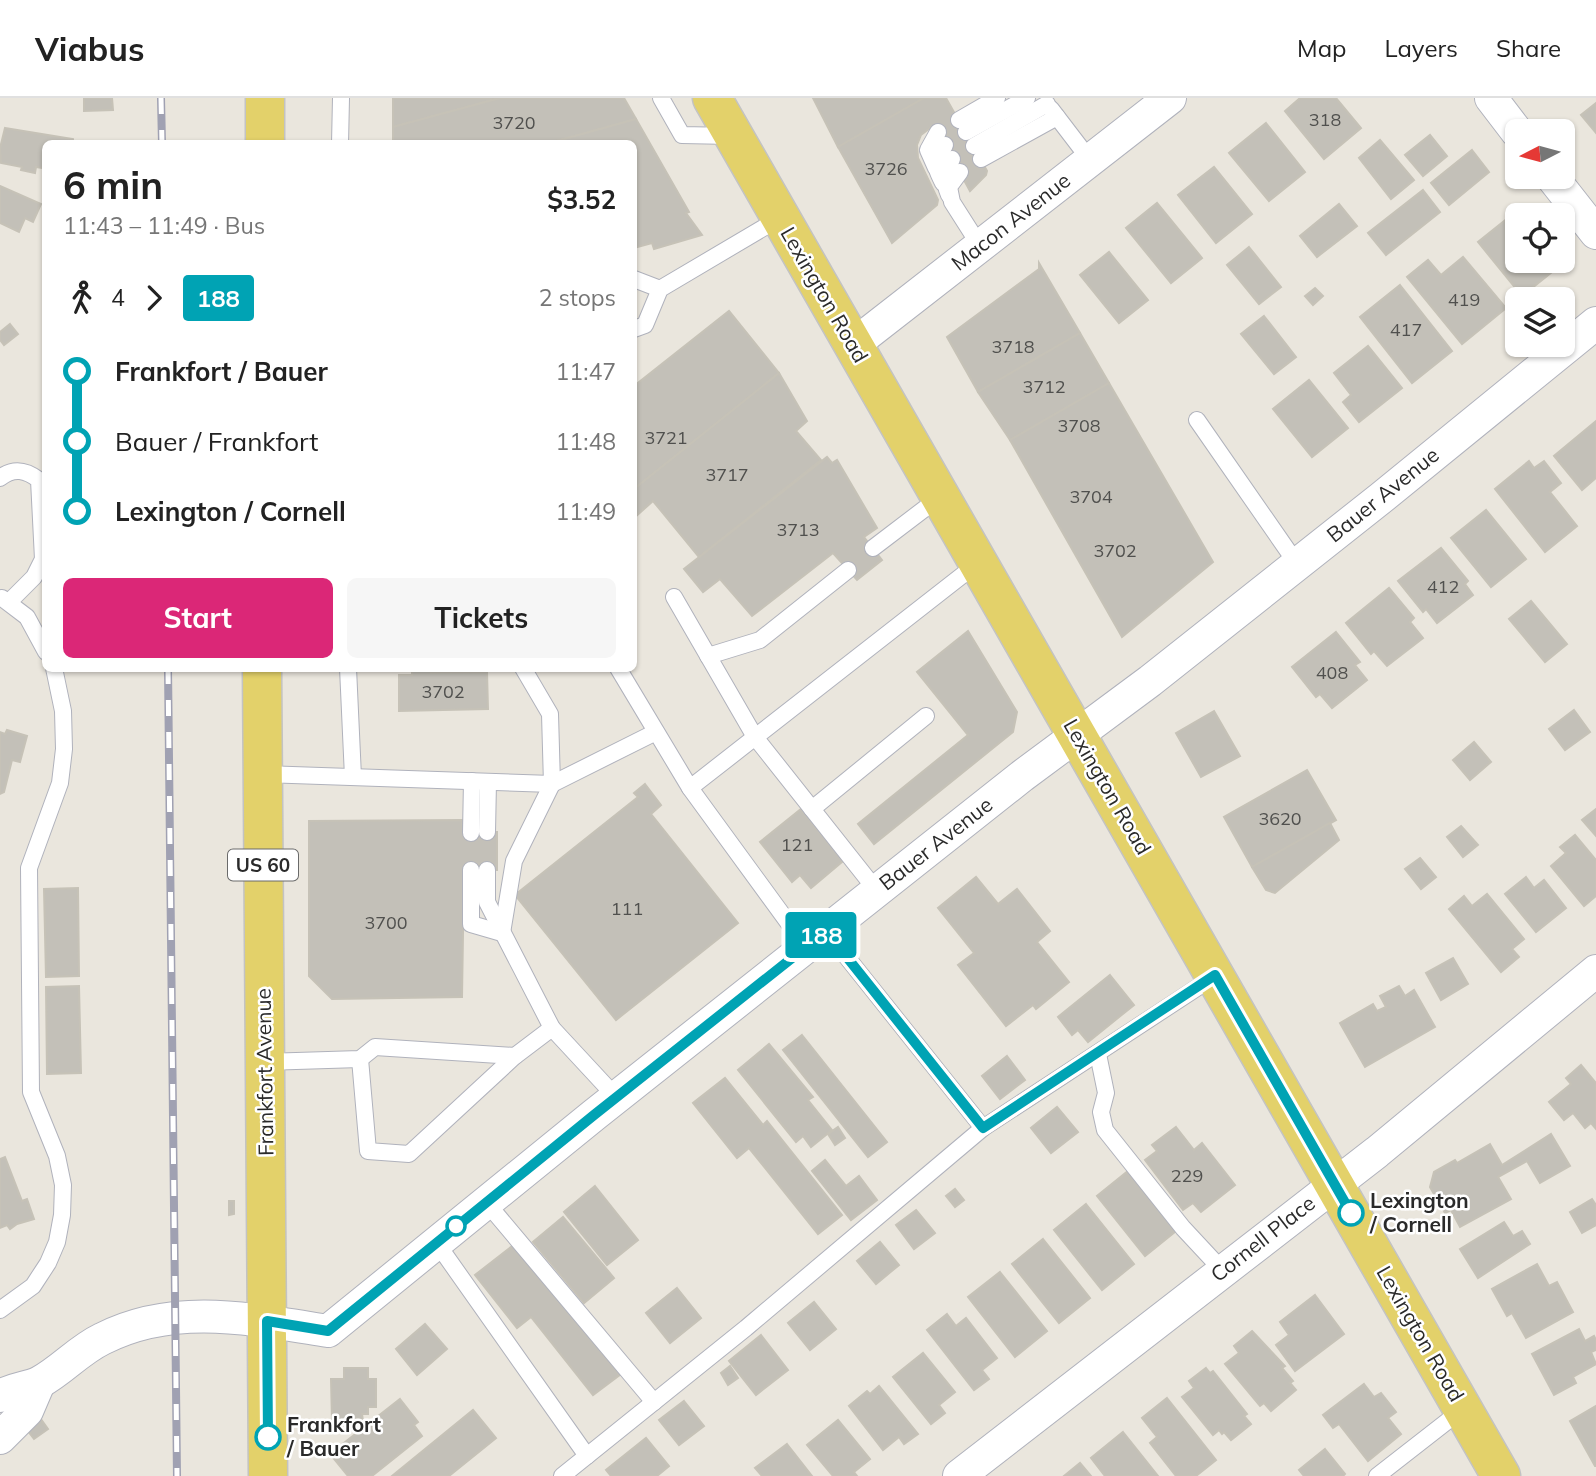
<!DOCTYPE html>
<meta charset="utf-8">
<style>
:root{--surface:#fff;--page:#f6f6f6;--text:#222;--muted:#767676;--line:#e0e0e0;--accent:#db2777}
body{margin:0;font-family:Mulish,sans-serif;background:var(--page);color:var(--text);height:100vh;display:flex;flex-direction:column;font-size:26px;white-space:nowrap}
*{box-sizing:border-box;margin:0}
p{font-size:23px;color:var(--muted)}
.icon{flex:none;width:38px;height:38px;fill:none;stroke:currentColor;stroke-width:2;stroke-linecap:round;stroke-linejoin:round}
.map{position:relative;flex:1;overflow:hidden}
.side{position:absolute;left:42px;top:42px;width:595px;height:532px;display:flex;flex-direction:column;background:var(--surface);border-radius:10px;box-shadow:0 2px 5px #0004}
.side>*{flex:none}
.badge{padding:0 14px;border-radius:5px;font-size:24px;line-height:46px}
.needle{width:46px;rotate:264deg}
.tools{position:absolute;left:1505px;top:21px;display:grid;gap:14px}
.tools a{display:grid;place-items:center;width:70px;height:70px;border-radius:10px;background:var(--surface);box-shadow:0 2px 5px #0004;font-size:35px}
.map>.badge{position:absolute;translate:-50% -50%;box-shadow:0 0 0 4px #fff}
.legs{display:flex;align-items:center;gap:10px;height:77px;padding:0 21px;font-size:23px}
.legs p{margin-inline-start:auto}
.headline{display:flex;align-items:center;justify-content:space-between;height:119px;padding:0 21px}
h1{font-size:38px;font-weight:700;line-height:52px}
.primary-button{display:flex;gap:14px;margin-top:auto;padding:14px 21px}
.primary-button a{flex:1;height:80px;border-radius:10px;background:var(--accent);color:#fff;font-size:28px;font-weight:700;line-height:80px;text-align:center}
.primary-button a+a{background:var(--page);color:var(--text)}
ul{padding:0 21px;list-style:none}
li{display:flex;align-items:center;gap:24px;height:70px;font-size:26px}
li i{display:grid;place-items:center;width:10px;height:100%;margin:0 9px;background:currentColor}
li i::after{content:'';width:18px;height:18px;margin:-9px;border:5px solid;border-radius:50%;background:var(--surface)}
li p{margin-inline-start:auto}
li:first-child i{background:linear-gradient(#0000 50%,currentColor 0)}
li:last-child i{background:linear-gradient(currentColor 50%,#0000 0)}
header{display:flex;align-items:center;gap:42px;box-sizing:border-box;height:98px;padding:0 35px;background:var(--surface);border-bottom:2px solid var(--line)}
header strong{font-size:33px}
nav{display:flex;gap:38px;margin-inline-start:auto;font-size:24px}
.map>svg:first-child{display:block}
.building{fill:#c3c0b8;stroke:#c6c2b7;stroke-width:2}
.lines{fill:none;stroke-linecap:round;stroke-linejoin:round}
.service-casing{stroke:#b0b2bc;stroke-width:18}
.minor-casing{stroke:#b0b2bc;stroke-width:34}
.primary-casing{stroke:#c3c3c3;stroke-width:41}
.service{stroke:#fff;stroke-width:16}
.minor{stroke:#fff;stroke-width:32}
.primary{stroke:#e3d16a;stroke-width:38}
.rail-casing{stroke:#a0a1b2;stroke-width:8}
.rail{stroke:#fff;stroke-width:5;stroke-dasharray:16;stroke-linecap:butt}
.line-1-casing{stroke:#fff;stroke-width:16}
.line-1{stroke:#00a3b4;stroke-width:10}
.stop-1-dot{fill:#fff;stroke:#00a3b4;stroke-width:3.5}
.labels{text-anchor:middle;stroke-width:5;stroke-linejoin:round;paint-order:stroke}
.number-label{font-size:18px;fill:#50504e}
.shield{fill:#fff;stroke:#6a6a6a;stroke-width:2}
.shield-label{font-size:19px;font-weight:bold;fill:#2a2a2a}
.street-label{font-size:21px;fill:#2a2a2a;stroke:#fff}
.stop-label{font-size:21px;font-weight:bold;fill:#2a2a2a;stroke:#fff;text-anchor:start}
</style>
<header>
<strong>Viabus</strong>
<nav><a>Map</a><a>Layers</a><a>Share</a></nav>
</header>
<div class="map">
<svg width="1596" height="1378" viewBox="0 0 1596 1378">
<rect width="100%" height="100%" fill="#eae6dd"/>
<g class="building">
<path d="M84 0H112L113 12 84 13Z"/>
<path d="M393 0H500L393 29Z"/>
<path d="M500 0H624L636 21 546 46H393V29Z"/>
<path d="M813 0H924L838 49Z"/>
<path d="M924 0H946L987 73 986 77 970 93 934 27 921 37 917 47 918 60 938 102 937 107 892 145 838 49Z"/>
<path d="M1300 0H1336L1361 30 1324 61 1285 13Z"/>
<path d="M1596 5V35L1581 17Z"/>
<path d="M636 21 689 114 686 115 702 137 654 151 652 145 634 150V46H546Z"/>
<path d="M1266 25 1305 74 1269 103 1229 55Z"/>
<path d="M5 30 73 41V46H46L43 70 36 69 35 75 21 72 22 69 1 65 0 50Z"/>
<path d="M1430 37 1447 58 1423 78 1405 57Z"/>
<path d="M1380 42 1414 82 1391 101 1359 60Z"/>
<path d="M1472 52 1489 74 1449 107 1431 85Z"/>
<path d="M1214 69 1252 116 1216 145 1178 97Z"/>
<path d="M0 88 41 106 33 124 25 120 19 134 0 125Z"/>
<path d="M1423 92 1440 114 1386 157 1368 135Z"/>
<path d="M1157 105 1202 160 1171 185 1126 130Z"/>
<path d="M1339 106 1357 128 1317 159 1300 138Z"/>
<path d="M1518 112 1522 117H1517V163H1560L1562 166 1522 198 1478 144Z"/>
<path d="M1249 149 1281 189 1259 206 1227 167Z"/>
<path d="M1109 154 1148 202 1119 225 1080 177Z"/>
<path d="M1463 159 1506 210 1462 246 1407 179 1428 162 1441 177Z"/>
<path d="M1039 165 1080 235 978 294 947 239 1039 171Z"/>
<path d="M1400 187 1452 253 1412 285 1360 219Z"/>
<path d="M1315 190 1323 198 1313 207 1305 198Z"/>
<path d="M729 213 779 275 634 391V288Z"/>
<path d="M1264 218 1296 259 1274 276 1241 236Z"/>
<path d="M10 226 18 236 4 247 0 242V234Z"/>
<path d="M1080 235 1109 285 1010 342 978 294Z"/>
<path d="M1368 248 1402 290 1359 324 1343 304 1351 297 1334 275Z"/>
<path d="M779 275 807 323 796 333 821 362 699 459 653 403 634 420V391Z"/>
<path d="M1309 282 1348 330 1312 359 1273 311Z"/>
<path d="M1109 285 1213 464 1122 539 1010 342Z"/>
<path d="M1596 323V380L1582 392 1554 358Z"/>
<path d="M827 359 832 365 837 362 877 430 864 439 882 462 857 482 833 455 752 518 720 481 703 494 684 471Z"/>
<path d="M1529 363 1534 370 1544 363 1561 385 1550 394 1577 428 1545 454 1495 391Z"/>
<path d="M1486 412 1526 461 1491 489 1451 440Z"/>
<path d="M1441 450 1468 483 1465 486 1473 497 1437 525 1426 511 1423 514 1398 483Z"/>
<path d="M1389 490 1414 520 1410 524 1423 540 1387 568 1374 553 1371 556 1346 525Z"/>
<path d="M1531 503 1567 546 1545 564 1509 521Z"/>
<path d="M968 533 1017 614 1013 634 874 746 858 726 968 637 917 574Z"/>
<path d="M1336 534 1360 564 1355 567 1367 582 1332 610 1320 596 1316 599 1292 569Z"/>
<path d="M412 570H431V575L487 574 488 611 399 613V577H412Z"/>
<path d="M1574 612 1590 634 1565 652 1549 631Z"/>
<path d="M1214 613 1240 658 1201 679 1176 635Z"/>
<path d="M7 632 27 638 20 664 12 662 4 694 0 696V634L5 636Z"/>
<path d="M1474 644 1491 664 1470 682 1453 662Z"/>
<path d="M1307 672 1336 722 1252 769 1224 719Z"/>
<path d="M645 686 661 707 651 716 738 825 616 922 515 797 638 699 634 695Z"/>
<path d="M801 711 843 763 811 790 800 777 792 784 760 744Z"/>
<path d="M1596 711V738L1582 722Z"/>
<path d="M462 722 463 735 497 734V772H464L462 899 332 901 309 878V723Z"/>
<path d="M1330 725 1339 742 1275 795 1266 792 1252 769Z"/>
<path d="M1461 728 1478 747 1463 759 1447 739Z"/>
<path d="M1575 737 1596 762V798L1584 808 1551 768 1566 755 1560 749Z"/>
<path d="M1420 760 1436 779 1421 791 1405 771Z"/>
<path d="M976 779 998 806 1017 791 1050 833 1037 844 1069 884 1036 911 1033 907 1006 928 958 867 974 855 938 810Z"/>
<path d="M1526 779 1534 790 1544 782 1566 810 1536 834 1505 796Z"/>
<path d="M78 790 79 878 46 879 44 791Z"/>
<path d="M1487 796 1524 841 1512 851 1519 859 1501 874 1449 811 1464 798 1472 808Z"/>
<path d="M1453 860 1468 886 1441 902 1426 875Z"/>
<path d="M1110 877 1134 907 1088 944 1078 932 1072 937 1058 919Z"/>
<path d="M79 888 81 975 47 976 46 889Z"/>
<path d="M1399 888 1405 898 1414 892 1435 929 1365 969 1340 925 1373 906 1377 913 1386 909 1380 898Z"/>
<path d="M802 937 887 1044 868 1059 783 952Z"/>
<path d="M769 946 813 999 808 1002 832 1032 811 1049 803 1038 796 1044 738 972Z"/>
<path d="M1007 958 1025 982 1000 1001 982 978Z"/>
<path d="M1581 967 1596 985V1031L1591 1025 1585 1030 1573 1015 1564 1022 1549 1004 1571 986 1566 980Z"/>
<path d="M725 980 763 1027 767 1023 842 1117 818 1136 749 1050 737 1060 693 1005Z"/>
<path d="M1057 1009 1078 1034 1051 1055 1031 1030Z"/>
<path d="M838 1029 845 1040 835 1047 828 1036Z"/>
<path d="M1176 1029 1194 1052 1202 1045 1235 1087 1201 1114 1193 1105 1183 1112 1145 1062 1157 1053 1152 1047Z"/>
<path d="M1551 1036 1570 1068 1540 1085 1527 1063 1498 1079 1511 1101 1460 1129 1451 1112 1445 1115 1430 1089 1434 1074 1455 1062 1457 1065 1490 1046 1502 1067Z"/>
<path d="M5 1059 22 1103 27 1101 34 1121 17 1126 10 1131 7 1127 0 1130V1061Z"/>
<path d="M825 1062 846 1088 859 1078 877 1102 851 1122 812 1073Z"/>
<path d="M1128 1073 1176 1133 1145 1158 1097 1098Z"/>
<path d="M595 1088 638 1142 607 1167 564 1114Z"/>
<path d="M955 1091 964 1102 955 1109 946 1098Z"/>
<path d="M1592 1101 1596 1107V1127L1582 1135 1570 1114Z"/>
<path d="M229 1103H234V1116L229 1117Z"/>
<path d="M1086 1106 1134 1166 1102 1192 1054 1132Z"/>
<path d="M916 1112 935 1135 914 1151 896 1127Z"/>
<path d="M563 1119 614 1180 584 1205 533 1144Z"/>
<path d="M1504 1124 1513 1138 1522 1133 1530 1146 1478 1180 1460 1151Z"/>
<path d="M1043 1141 1090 1200 1059 1225 1012 1166Z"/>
<path d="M880 1144 899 1167 876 1186 857 1163Z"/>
<path d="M516 1145 621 1276 593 1297 531 1219 517 1230 475 1177Z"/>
<path d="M1537 1166 1549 1188 1557 1184 1573 1214 1526 1240 1512 1215 1507 1218 1492 1191Z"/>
<path d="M1000 1174 1047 1233 1015 1259 968 1199Z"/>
<path d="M677 1190 701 1220 670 1245 646 1215Z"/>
<path d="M1315 1197 1344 1236 1295 1273 1276 1247 1289 1237 1280 1224Z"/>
<path d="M814 1204 836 1231 810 1252 788 1225Z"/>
<path d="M947 1216 956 1228 966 1220 997 1260 982 1272 989 1281 974 1292 927 1232Z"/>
<path d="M425 1226 447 1251 417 1277 396 1251Z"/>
<path d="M1579 1231 1585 1243 1594 1238 1596 1242V1252L1591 1254 1596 1266 1573 1279 1576 1285 1554 1297 1532 1256Z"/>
<path d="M1252 1233 1285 1268 1282 1270 1293 1283 1290 1285 1296 1292 1271 1313 1264 1305 1260 1308 1225 1266 1239 1255 1234 1248Z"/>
<path d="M761 1237 788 1272 756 1297 729 1263Z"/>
<path d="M923 1255 955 1294 939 1307 945 1315 931 1326 893 1279Z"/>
<path d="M730 1268 738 1280 728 1287 721 1275Z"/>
<path d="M344 1270H368V1281H376V1309H368V1316H362L363 1323H332L331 1281H344Z"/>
<path d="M1206 1270 1210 1275 1213 1273 1247 1316 1244 1318 1251 1326 1231 1342 1224 1334 1222 1336 1219 1332 1213 1337 1182 1299 1194 1290 1189 1283Z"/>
<path d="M1364 1286 1374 1299 1381 1295 1396 1314 1388 1320 1401 1336 1368 1363 1339 1326 1333 1330 1323 1317Z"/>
<path d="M879 1288 918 1336 904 1346 899 1339 883 1352 849 1308 867 1293 870 1296Z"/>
<path d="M1167 1300 1216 1362 1196 1378H1176L1150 1345 1157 1339 1142 1320Z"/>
<path d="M400 1301 418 1324 414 1327 422 1338 372 1378H348L330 1356Z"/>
<path d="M684 1303 704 1328 679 1347 659 1322Z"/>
<path d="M1596 1308V1368H1595L1570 1323Z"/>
<path d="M473 1312 496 1340 449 1378H392Z"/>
<path d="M38 1317 48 1331 34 1341 24 1328Z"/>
<path d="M838 1322 870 1361 854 1374 857 1378H833L807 1347Z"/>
<path d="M1123 1334 1158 1378H1105L1091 1360Z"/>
<path d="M646 1340 669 1368 657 1378H611L606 1372Z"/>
<path d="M787 1346 812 1378H762L755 1370Z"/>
<path d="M1325 1351 1345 1376 1343 1378H1304L1299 1372Z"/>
<path d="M1080 1365 1091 1378H1064Z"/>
</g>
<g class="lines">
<g class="service-casing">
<g id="service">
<path d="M661 0 682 37 731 38"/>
<path d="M1051 11 1090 62"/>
<path d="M959 22 997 0"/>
<path d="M966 34 1027 0"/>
<path d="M340 46 341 0"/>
<path d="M974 48 1047 6"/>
<path d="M981 61 1057 19"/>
<path d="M936 70 928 52 938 34"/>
<path d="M960 74 949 89 952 104 980 148"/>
<path d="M943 85C934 67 934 65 945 47"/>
<path d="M949 97C943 83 944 74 952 61"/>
<path d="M634 181 660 191"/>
<path d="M634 231 645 227 660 191 780 120"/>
<path d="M1197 322 1297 466"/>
<path d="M0 380C14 369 26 372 39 382L43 461 34 479 9 504"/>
<path d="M873 450 940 399"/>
<path d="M674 499 755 639 877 793"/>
<path d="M2 500 27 519 46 554"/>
<path d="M708 558 760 542 848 472"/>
<path d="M348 570 353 679"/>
<path d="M618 570 690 690 978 465"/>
<path d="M263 676 552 686 656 634"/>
<path d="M690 690 806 849"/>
<path d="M812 711 926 618"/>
<path d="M487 734 488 684"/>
<path d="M471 735 472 683"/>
<path d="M471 772V826L502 835"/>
<path d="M487 772V804L552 930 616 999"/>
<path d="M826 833 983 1030 1215 878"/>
<path d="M502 835 514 763 552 686 550 616 523 570"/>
<path d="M1098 956 1106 995 1101 1014 1105 1032 1183 1130 1223 1173"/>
<path d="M360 961 368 1053 409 1056 515 958 552 930"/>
<path d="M264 964 360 961 375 949 515 958"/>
<path d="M486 1104 654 1304"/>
<path d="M436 1144 587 1358"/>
<path d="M0 1212 33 1188 48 1165 57 1144 62 1117 63 1087 57 1058 31 994 29 770 60 685 64 651 63 613 54 570"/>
<path d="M562 1378 746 1230 983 1030"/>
<path d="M1377 1378 1463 1311"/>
</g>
</g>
<g class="minor-casing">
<g id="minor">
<path d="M1491 0 1517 34"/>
<path d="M1552 79 1596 135"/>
<path d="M853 247 1170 0"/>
<path d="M0 1298C14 1290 29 1290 40 1284 62 1272 79 1252 102 1241 174 1204 252 1221 328 1233L594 1017 1022 678 1150 583 1381 400 1596 225"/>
<path d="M0 1340 27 1313 39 1285"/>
<path d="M959 1378 1377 1054 1596 873"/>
</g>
</g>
<g class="primary-casing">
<g id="primary">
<path d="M712 0 1501 1378"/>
<path d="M265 46V0"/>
<path d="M262 570 268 1378"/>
</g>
</g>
<use href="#service" class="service"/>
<use href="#minor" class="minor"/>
<use href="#primary" class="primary"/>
<g class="rail-casing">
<g id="rail">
<path d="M161 0 162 46"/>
<path d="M168 570 177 1378"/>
</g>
</g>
<use href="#rail" class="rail"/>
</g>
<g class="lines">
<g class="line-1-casing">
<path id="line-1" d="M268 1339 267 1223 328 1233 594 1017 826 833 983 1030 1215 877 1351 1115"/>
</g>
<use href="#line-1" class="line-1"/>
</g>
<g class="stop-1-dot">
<circle cx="1351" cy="1115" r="12"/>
<circle cx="456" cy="1128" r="9"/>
<circle cx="268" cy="1339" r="12"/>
</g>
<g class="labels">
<g class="number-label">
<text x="1325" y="28">318</text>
<text x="514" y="31">3720</text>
<text x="886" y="77">3726</text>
<text x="1464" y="208">419</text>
<text x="1406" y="238">417</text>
<text x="1013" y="255">3718</text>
<text x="1044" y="295">3712</text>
<text x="1079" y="334">3708</text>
<text x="666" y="346">3721</text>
<text x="727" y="383">3717</text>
<text x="1091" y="405">3704</text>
<text x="798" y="438">3713</text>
<text x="1115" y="459">3702</text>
<text x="1443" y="495">412</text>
<text x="1332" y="581">408</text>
<text x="443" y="600">3702</text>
<text x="1280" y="727">3620</text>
<text x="797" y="753">121</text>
<text x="627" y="817">111</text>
<text x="386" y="831">3700</text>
<text x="1187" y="1084">229</text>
</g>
<rect class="shield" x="228" y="751.5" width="70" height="31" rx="5"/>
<g class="shield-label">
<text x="263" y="774">US 60</text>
</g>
<g class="street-label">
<text transform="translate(1011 124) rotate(-38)" y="7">Macon Avenue</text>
<text transform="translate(824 197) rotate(60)" y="7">Lexington Road</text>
<text transform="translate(1383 397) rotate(-39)" y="7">Bauer Avenue</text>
<text transform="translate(1107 689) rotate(60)" y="7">Lexington Road</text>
<text transform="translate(936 746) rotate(-38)" y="7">Bauer Avenue</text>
<text transform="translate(265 974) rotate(-91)" y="7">Frankfort Avenue</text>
<text transform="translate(1263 1141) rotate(-38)" y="7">Cornell Place</text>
<text transform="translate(1420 1236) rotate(60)" y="7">Lexington Road</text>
</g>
<g class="stop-label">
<text x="1370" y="1110">Lexington<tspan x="1370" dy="24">/ Cornell</tspan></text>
<text x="287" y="1334">Frankfort<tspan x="287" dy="24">/ Bauer</tspan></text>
</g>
</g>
</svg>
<div class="tools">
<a><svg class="needle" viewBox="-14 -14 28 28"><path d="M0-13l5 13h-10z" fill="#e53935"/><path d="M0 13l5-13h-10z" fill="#767676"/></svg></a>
<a><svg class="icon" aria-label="locate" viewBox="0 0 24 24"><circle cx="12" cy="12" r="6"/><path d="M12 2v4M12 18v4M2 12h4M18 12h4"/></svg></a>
<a><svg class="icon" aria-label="layers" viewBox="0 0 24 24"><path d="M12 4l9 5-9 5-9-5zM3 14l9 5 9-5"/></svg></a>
</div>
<b class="badge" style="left:821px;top:837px;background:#00a3b4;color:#fff">188</b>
<section class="side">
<div class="headline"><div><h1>6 min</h1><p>11:43 – 11:49 · Bus</p></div><b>$3.52</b></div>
<div class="legs"><svg class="icon" aria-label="walk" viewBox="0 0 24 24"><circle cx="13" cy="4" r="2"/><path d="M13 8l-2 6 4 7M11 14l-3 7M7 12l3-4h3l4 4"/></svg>4<svg class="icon" aria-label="forward" viewBox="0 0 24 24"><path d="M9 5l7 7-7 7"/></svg><b class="badge" style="background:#00a3b4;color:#fff">188</b><p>2 stops</p></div>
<ul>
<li><i style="color:#00a3b4"></i><b>Frankfort / Bauer</b><p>11:47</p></li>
<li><i style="color:#00a3b4"></i><span>Bauer / Frankfort</span><p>11:48</p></li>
<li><i style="color:#00a3b4"></i><b>Lexington / Cornell</b><p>11:49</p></li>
</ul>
<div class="primary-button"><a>Start</a><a>Tickets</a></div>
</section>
</div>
